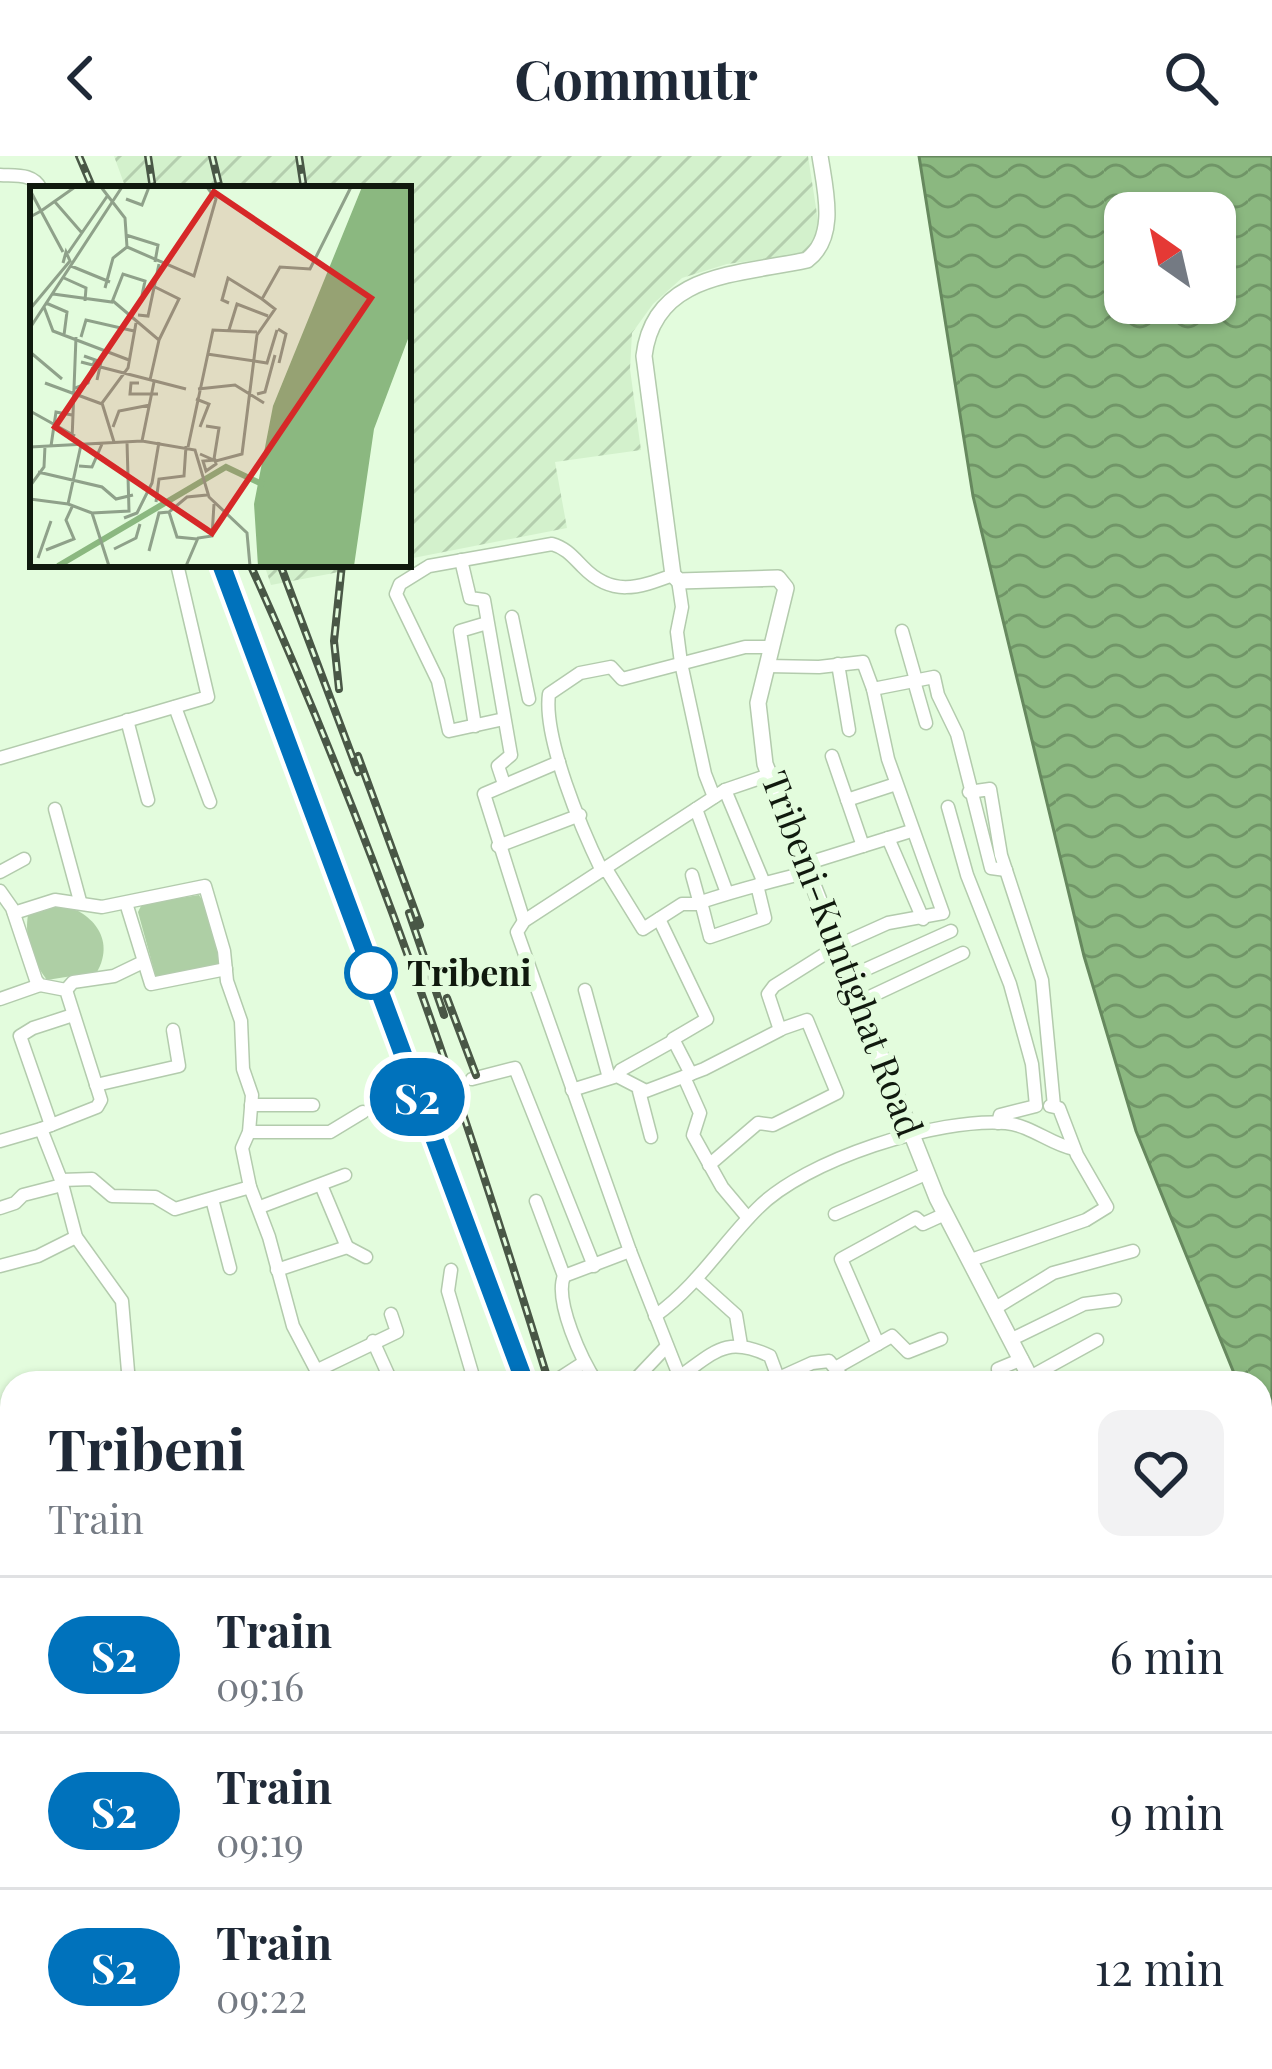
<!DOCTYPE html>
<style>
:root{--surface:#fff;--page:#f2f2f3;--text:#1f2937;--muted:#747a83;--line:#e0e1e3}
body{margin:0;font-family:"Playfair Display",serif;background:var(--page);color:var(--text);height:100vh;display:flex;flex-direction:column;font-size:45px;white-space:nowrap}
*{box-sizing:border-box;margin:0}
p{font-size:39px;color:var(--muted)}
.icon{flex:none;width:66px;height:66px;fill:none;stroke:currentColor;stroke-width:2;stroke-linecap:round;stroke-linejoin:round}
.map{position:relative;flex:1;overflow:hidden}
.panel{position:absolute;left:0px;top:1215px;width:1272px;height:699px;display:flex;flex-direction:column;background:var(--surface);border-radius:36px 36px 0 0;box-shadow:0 3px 9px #0004}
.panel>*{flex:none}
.badge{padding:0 24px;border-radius:39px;font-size:42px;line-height:78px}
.needle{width:78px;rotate:326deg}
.fabs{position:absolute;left:1104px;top:36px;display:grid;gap:24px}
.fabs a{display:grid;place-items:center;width:132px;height:132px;border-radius:24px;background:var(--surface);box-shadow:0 3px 9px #0004;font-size:60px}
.map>.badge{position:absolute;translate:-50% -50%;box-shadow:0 0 0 6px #fff}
.round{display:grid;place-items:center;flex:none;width:126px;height:126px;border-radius:24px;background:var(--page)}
.overview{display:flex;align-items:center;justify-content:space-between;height:204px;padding:0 48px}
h1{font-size:57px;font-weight:700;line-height:90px}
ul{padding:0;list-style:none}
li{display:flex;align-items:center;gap:36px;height:156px;padding:0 48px;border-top:3px solid var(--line)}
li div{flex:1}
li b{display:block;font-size:45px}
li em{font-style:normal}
li .badge{min-width:132px;font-weight:700;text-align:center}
header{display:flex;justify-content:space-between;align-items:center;height:156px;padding:0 48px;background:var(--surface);font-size:54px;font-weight:700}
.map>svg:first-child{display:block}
.industrial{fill:url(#industrial-furrows)}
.park{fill:#aecfa5}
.water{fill:url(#water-waves);stroke:#66885e;stroke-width:3;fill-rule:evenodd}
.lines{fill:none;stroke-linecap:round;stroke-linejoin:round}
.river{stroke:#8bb880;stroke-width:15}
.minor-casing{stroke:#b3cbad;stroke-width:15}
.major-casing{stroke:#b3cbad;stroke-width:18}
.minor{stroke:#fff;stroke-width:12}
.major{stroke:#fff;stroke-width:15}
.rail-casing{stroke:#495746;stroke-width:8}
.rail{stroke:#e3fcdd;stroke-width:3;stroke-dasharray:9;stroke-linecap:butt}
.line-casing{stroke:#fff;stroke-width:27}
.line{stroke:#0072bc;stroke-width:18}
.stop-dot{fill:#fff;stroke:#0072bc;stroke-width:6}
.labels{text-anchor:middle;stroke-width:12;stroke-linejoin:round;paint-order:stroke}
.street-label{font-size:36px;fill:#10190e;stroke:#e3fcdd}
.stop-label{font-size:36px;font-weight:bold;fill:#10190e;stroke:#e3fcdd;text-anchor:start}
.inset-river{fill:none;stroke:#8bb880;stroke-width:6}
.inset-road{fill:none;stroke:#8fa18a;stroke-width:3}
.view{fill:#d62828;fill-opacity:0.15;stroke:#d62828;stroke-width:6}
.inset-edge{fill:none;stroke:#10190e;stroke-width:6}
</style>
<header><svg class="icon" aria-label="back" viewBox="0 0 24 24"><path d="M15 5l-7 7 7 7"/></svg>Commutr<svg class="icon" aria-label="search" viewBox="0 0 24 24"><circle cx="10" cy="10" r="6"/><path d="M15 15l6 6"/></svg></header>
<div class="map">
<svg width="1272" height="1913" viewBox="0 0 1272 1913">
<defs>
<pattern id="industrial-furrows" width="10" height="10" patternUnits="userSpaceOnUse" patternTransform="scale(3)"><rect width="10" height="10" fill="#d3f1cc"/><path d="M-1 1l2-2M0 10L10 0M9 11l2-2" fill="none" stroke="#b4ceae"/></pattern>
<pattern id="water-waves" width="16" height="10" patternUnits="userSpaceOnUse" patternTransform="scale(3)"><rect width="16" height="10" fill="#8bb880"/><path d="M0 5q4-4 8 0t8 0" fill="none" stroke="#709567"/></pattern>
</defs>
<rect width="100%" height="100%" fill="#e3fcdd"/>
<g class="industrial">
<path d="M114 0H808L821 84 803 98 727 108 682 122 653 148 632 177 630 213 641 294 555 306 567 372 408 403V33H126Z"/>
<path d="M264 408H381L271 429Z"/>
</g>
<g class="park">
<path d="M199 739 212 759 222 814 157 825 138 756 142 748Z"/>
<path d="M59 748C91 755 116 782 97 816L47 824C33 806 24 782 28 759Z"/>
<path d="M1272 1521V1658L1260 1641V1529Z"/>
<path d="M1260 1767 1272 1768V1867L1263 1866Z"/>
</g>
<path class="water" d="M919 0H1272V1312L1260 1282V1227H1238L1136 975 1084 800 973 340ZM1125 57H1215V147H1125Z"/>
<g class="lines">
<g class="river">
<path d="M1260 1439 1272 1436"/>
<path d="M908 1913 913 1902"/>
</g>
<g class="minor-casing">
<g id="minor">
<path d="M0 19C16 20 33 17 41 33"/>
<path d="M461 404 470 442 484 444 511 599 498 610 504 628"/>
<path d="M678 424 682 451 677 476 681 507 705 618 714 641"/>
<path d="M512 461 529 543"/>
<path d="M902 475 916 524"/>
<path d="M838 508 849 574"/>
<path d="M767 510 819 511 863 506 873 533 934 521 938 539 957 578 991 712 1006 714"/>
<path d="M914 525 926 567"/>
<path d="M175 551 210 646"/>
<path d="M504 563 449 575 438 525 396 438 400 428 429 410 552 388C566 392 573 401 583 411 612 441 638 432 673 419"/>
<path d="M127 564 148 644"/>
<path d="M475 570 460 475 487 467"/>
<path d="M832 600 863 690"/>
<path d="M0 602 208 541 177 408"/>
<path d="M725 634 764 727"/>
<path d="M969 636 990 633 1001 699 1042 824 1054 950"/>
<path d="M847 644 896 628"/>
<path d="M948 651 967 719 1010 828 1032 908 1036 950 1000 959 998 967"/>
<path d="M55 653 80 745"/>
<path d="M696 653 727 737"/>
<path d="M888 682 923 763"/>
<path d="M498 690 580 659"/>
<path d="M805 708 911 675"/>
<path d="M606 713 643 773 682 748H700L692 719"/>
<path d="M602 715C582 674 543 582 549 538L580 517 611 511 622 523 745 491H771"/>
<path d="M0 716 24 703"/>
<path d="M757 729 765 762 710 781 701 746C737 734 772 725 809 716"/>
<path d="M0 735 12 752 36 824 40 829 66 834 101 944 97 951 41 973"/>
<path d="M126 747 151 828 226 813"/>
<path d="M14 757 55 744 102 751 205 730 224 795 227 825 241 865 243 913 252 939 249 976 242 992 250 1031"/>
<path d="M659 763 707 863 673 883 691 918"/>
<path d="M524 765 484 638 559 606"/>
<path d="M851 820 951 775"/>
<path d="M66 834 73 826 114 820 143 806"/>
<path d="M585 834 609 922"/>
<path d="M0 843 40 829"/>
<path d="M861 845 963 797"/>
<path d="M617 920 621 914 673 885"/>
<path d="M684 921 700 957 693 979 722 1031 748 1062"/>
<path d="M472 923 515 912 594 1110"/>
<path d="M96 929 179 910 173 874"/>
<path d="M572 934 617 920 646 935 704 913 780 874 768 838 774 830 839 789 888 767 943 757 888 603 873 533"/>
<path d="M639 935 651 981"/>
<path d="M251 949H313"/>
<path d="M51 969 20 880 33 872 73 859"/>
<path d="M249 976H330L363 956"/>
<path d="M0 985 41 973 61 1024 92 1023 112 1040 155 1041 175 1053 250 1031 269 1081 293 1170 323 1227"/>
<path d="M709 1009 758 967 773 969 837 937 807 864 781 873"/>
<path d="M61 1024 76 1081 122 1145 129 1227"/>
<path d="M321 1029 347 1091"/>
<path d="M212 1043 230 1112"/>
<path d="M536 1045 564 1120 630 1095"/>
<path d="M260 1051 345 1019"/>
<path d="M0 1052 15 1047 23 1039 62 1029"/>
<path d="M835 1058 928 1017"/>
<path d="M971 1104 1086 1064 1107 1051 1077 999 1059 952 1050 950"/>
<path d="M0 1110 38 1100 76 1081"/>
<path d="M277 1114 347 1091 366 1101"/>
<path d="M451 1114 448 1135 475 1227"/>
<path d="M564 1120C554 1145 582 1205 597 1227"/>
<path d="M696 1123 736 1159 741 1189"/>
<path d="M997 1151 1053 1117 1133 1095"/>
<path d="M655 1160C698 1129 721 1089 757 1053 804 1004 939 961 1006 967 1032 970 1050 988 1074 993"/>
<path d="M1012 1183 1084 1148 1115 1144"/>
<path d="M373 1185 392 1227"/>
<path d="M878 1188 841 1103 916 1062 923 1068 945 1058"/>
<path d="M837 1211 892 1180 908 1196 941 1183"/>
<path d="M318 1214 397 1176 391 1158"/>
<path d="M679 1221C715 1196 726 1179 770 1200L780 1227"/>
<path d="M781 1221 812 1207 829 1205 847 1227"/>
<path d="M1030 1221 1097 1184"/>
<path d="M552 1227 583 1207"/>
<path d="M632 1227 667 1190"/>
<path d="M682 1227 630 1095 517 776 524 765 725 634 769 619"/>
<path d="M993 1227 999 1224 998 1213 1022 1203"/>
<path d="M1185 1227 1190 1224"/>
<path d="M0 1287 11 1317 0 1325"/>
<path d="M0 1372 12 1383"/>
<path d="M0 1411 12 1407"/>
<path d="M0 1467 12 1505"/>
<path d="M0 1569 12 1552"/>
<path d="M0 1669 12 1686"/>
<path d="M1260 1692 1272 1696"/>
<path d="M0 1711 12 1705"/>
<path d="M0 1806 12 1799"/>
<path d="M0 1859H12"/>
<path d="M1260 1886 1272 1908"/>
<path d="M44 1902 52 1913"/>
<path d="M144 1902 145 1913"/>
<path d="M746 1902 748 1913"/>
<path d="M820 1902 826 1913"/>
<path d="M1193 1902 1199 1913"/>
<path d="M97 1913 116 1902"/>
<path d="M302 1913 309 1902"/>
<path d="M567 1913 581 1904"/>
<path d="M833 1913 850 1904"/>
<path d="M956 1913 959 1902"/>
<path d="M1048 1913 1060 1902"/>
<path d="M1093 1913 1104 1902"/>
<path d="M1139 1913 1153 1902"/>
</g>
</g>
<g class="major-casing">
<g id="major">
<path d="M820 0C825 33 838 81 807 104 739 119 654 116 644 200L673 419 679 425 778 422 786 432 758 547 765 608 937 1042 1033 1227"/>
<path d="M1260 1746H1272"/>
<path d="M208 1913 223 1902"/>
</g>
</g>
<use href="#minor" class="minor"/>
<use href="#major" class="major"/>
<g class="rail-casing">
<g id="rail">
<path d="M79 0 93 33"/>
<path d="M148 0 153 33"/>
<path d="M212 0 220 33"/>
<path d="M299 0 304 33"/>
<path d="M221 408 525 1227"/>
<path d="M250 408C370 673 464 949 549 1227"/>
<path d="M280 408 358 616"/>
<path d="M339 533 334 485 342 408"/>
<path d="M358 600 420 769"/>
<path d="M409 757 444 859"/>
<path d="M447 842 476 919"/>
<path d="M788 1902 793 1913"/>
<path d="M163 1913 178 1902"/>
</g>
</g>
<use href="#rail" class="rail"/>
</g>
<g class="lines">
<g class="line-casing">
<path id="line" d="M221 408 525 1227"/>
</g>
<use href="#line" class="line"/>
</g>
<circle class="stop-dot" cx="371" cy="817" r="24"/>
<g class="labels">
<g class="street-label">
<text transform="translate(842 798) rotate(69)" y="13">Tribeni-Kuntighat Road</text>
</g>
<g class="stop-label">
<text x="407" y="830">Tribeni</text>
</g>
</g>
<g transform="translate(30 30)">
<rect width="381" height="381" fill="#e3fcdd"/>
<path d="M332 1H381V145L344 243 324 380H228L224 318 243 220Z" fill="#8bb880"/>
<path class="inset-river" d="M28 380 196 281 234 299"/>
<path class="inset-road" d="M71 1 95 32 97 61 164 90 186 13 177 1M0 4 11 25 45 1M96 13 112 19 119 1M25 16 52 47M0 31 11 25 33 66M96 49 128 59 125 76M38 67 78 9M41 80 80 96M34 92 56 102 55 115M123 100 149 113 129 154M75 102 83 72 97 61M23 108 82 116 93 88 115 95 112 109M83 115 129 154 120 194M16 117 37 126 34 149M199 117 192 114 198 92 232 113M14 121 23 145 99 174M0 123 40 75 36 66 33 77M108 129 118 130 129 78M0 142 92 1M248 143 256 148 249 177M199 144 207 118 238 130M51 151 56 134 104 145M0 166 32 193M177 168 237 177 247 144M54 170 71 176 67 194M51 176 156 203M15 197 72 218M109 197H101L100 208H128M43 203 58 197 65 173M168 203 205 199 234 217M227 208 235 206 245 169M166 213 179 218 170 241M0 225 45 250M176 240 189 242 184 273M83 241 89 225 120 219M42 254 46 151M112 255 124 196M84 256 72 217 98 182 106 137M51 259 38 318 62 327 79 380M21 260 26 226 42 229M0 261 112 255 165 264 179 311 217 347 220 380M158 261 183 144 227 146M170 268 186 275 212 268 227 149 245 123 232 113 250 81 280 83 321 1M185 274 186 278 176 285 173 275ZM49 280 62 281 72 258M8 286 72 301 86 313 103 309M0 300 14 281 15 260M0 313 38 318M126 316 129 293 154 290 156 260M62 327 99 325 97 256M94 332 107 327 122 297 129 256M167 353 147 351 139 326 157 311 177 309M84 363 106 352 110 338M16 364 44 353 36 334 42 321M119 365 129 327 139 326M8 372 21 335M156 380 168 352 182 350 184 318"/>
<path class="view" d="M184 6 341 112 182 347 25 241Z"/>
<rect width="381" height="381" class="inset-edge"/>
</g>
</svg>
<div class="fabs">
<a><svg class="needle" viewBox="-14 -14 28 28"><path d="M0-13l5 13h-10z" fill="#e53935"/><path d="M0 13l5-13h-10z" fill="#747a83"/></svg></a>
</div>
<b class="badge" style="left:417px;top:941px;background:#0072bc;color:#fff">S2</b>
<section class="panel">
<div class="overview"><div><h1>Tribeni</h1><p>Train</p></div><a class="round"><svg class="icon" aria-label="heart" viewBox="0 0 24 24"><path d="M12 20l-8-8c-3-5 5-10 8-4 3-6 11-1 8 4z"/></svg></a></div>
<ul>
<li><span class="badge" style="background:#0072bc;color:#fff">S2</span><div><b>Train</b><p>09:16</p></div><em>6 min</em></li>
<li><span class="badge" style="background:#0072bc;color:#fff">S2</span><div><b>Train</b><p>09:19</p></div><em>9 min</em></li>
<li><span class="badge" style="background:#0072bc;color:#fff">S2</span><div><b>Train</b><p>09:22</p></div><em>12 min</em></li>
</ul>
</section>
</div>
